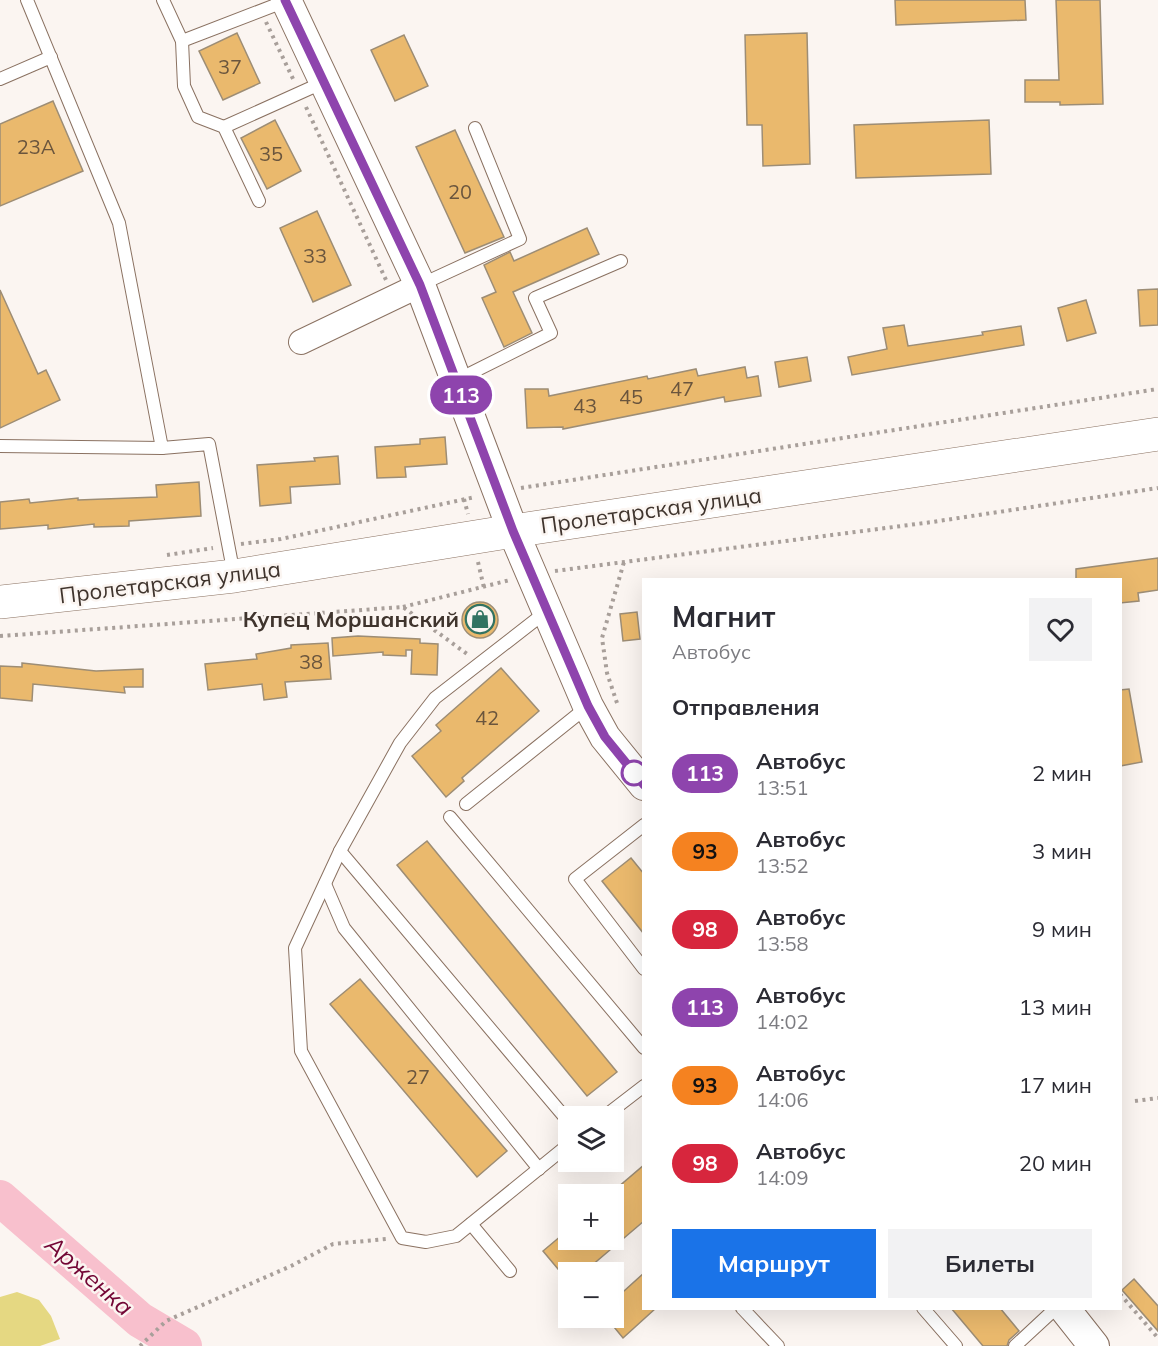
<!DOCTYPE html>
<html lang="ru">
<meta charset="utf-8">
<style>
:root{--surface:#fff;--page:#f2f2f3;--text:#2b2b33;--muted:#7c7c81;--accent:#1a73e8}
body{margin:0;font-family:Mulish,sans-serif;background:var(--page);color:var(--text);height:100vh;display:flex;flex-direction:column;font-size:22px;white-space:nowrap}
*{box-sizing:border-box;margin:0}
p{font-size:20px;color:var(--muted)}
.icon{flex:none;width:33px;height:33px;fill:none;stroke:currentColor;stroke-width:2;stroke-linecap:round;stroke-linejoin:round}
.map{position:relative;flex:1;overflow:hidden}
.sheet{position:absolute;left:642px;top:578px;width:480px;height:732px;display:flex;flex-direction:column;background:var(--surface);border-radius:0px;box-shadow:0 6px 24px #0002}
.sheet>*{flex:none}
.badge{padding:0 12px;border-radius:20px;font-size:21px;line-height:39px}
.fabs{position:absolute;left:558px;top:1106px;display:grid;gap:12px}
.fabs a{display:grid;place-items:center;width:66px;height:66px;border-radius:0px;background:var(--surface);box-shadow:0 6px 24px #0002;font-size:30px}
.map>.badge{position:absolute;translate:-50% -50%;box-shadow:0 0 0 3px #fff}
h2{padding:0 30px;font-size:22px;line-height:54px}
.round{display:grid;place-items:center;flex:none;width:63px;height:63px;border-radius:0px;background:var(--page)}
.headline{display:flex;align-items:center;justify-content:space-between;height:102px;padding:0 30px}
h1{font-size:28px;font-weight:700;line-height:45px}
.button{display:flex;gap:12px;margin-top:auto;padding:12px 30px}
.button a{flex:1;height:69px;border-radius:0px;background:var(--accent);color:#fff;font-size:24px;font-weight:700;line-height:69px;text-align:center}
.button a+a{background:var(--page);color:var(--text)}
ul{padding:0;list-style:none}
li{display:flex;align-items:center;gap:18px;height:78px;padding:0 30px}
li div{flex:1}
li b{display:block;font-size:22px}
li em{font-style:normal}
li .badge{min-width:66px;font-weight:700;text-align:center}
.map>svg:first-child{display:block}
.green{fill:#e5d882}
.lines{fill:none;stroke-linecap:round;stroke-linejoin:round}
.river{stroke:#f8c0cd;stroke-width:36}
.building{fill:#eab96d;stroke:#9d8d75;stroke-width:1.5}
.service-casing{stroke:#8a7161;stroke-width:14}
.minor-casing{stroke:#8a7161;stroke-width:26}
.tertiary-casing{stroke:#8a7161;stroke-width:32}
.secondary-casing{stroke:#8a7161;stroke-width:34}
.path{stroke:#a89f9a;stroke-width:4;stroke-dasharray:3 4.5;stroke-linecap:butt}
.service{stroke:#fff;stroke-width:12}
.minor{stroke:#fff;stroke-width:24}
.tertiary{stroke:#fff;stroke-width:30}
.secondary{stroke:#fff;stroke-width:33}
.line-casing{stroke:#fff;stroke-width:14}
.line{stroke:#8e44ad;stroke-width:9}
.stop-dot{fill:#fff;stroke:#8e44ad;stroke-width:3}
.labels{text-anchor:middle;stroke-width:5;stroke-linejoin:round;paint-order:stroke}
.number-label{font-size:20px;fill:#6a553d}
.street-label{font-size:22px;fill:#3f342d;stroke:#fbf5f1}
.poi-label{font-size:22px;font-weight:bold;fill:#3f342d;stroke:#fbf5f1;text-anchor:end}
.water-label{font-size:24px;font-style:italic;fill:#730635;stroke:#fbf5f1}
</style>
<div class="map">
<svg width="1158" height="1346" viewBox="0 0 1158 1346">
<rect width="100%" height="100%" fill="#fbf5f1"/>
<path class="green" d="M17 1292 39 1300 51 1316 60 1339 40 1346H0V1297Z"/>
<g class="lines">
<path class="river" d="M0 1198 140 1320 184 1346"/>
</g>
<g class="building">
<path d="M895 0H1025L1026 20 896 25Z"/>
<path d="M1056 0H1100L1103 104 1060 105V102H1025V80H1059Z"/>
<path d="M237 33 260 83 223 100 199 51Z"/>
<path d="M807 33 810 164 763 166 762 125H747L745 35Z"/>
<path d="M404 35 428 86 395 101 371 50Z"/>
<path d="M53 101 83 171 0 206V124Z"/>
<path d="M275 120 301 171 267 189 241 138Z"/>
<path d="M989 120 991 174 856 178 854 125Z"/>
<path d="M455 130 504 237 465 253 416 147Z"/>
<path d="M317 211 351 285 313 302 280 228Z"/>
<path d="M587 228 599 254 513 292 532 333 504 347 482 298 496 292 484 265 510 252 514 261Z"/>
<path d="M1158 289V325L1140 326 1138 290Z"/>
<path d="M0 290 38 374 46 370 60 400 0 428Z"/>
<path d="M1086 300 1096 333 1067 341 1058 308Z"/>
<path d="M904 325 908 346 983 335 982 332 1021 326 1024 345 852 375 848 357 887 349 883 328Z"/>
<path d="M807 357 811 381 779 387 775 362Z"/>
<path d="M745 367 747 378 758 376 761 396 725 402 724 397 563 429V427L527 428 525 389H548L549 396 647 376 648 379 696 369 698 376Z"/>
<path d="M445 437 447 464 405 467 406 477 377 478 375 447 420 444V439Z"/>
<path d="M338 456 340 484 290 487 291 503 260 506 257 465 315 461 314 458Z"/>
<path d="M199 482 201 516 129 521V526L94 527V524L48 529V525L0 529V502L29 499 30 503 78 498V500L157 497 156 485Z"/>
<path d="M1158 558V590L1138 593 1139 601 1120 603V579H1076V569Z"/>
<circle cx="480" cy="620" r="18"/>
<path d="M637 612 640 639 623 641 620 614Z"/>
<path d="M358 636 420 639V643L438 644 437 675 411 674 412 650H406V656L383 655V652L333 656 332 638Z"/>
<path d="M328 643 331 679 285 682 287 697 264 700 262 684 208 690 205 664 257 659 256 654 291 648V645Z"/>
<path d="M22 663 96 671 143 669V687H124L125 693 33 684 32 701 0 698V666L22 667Z"/>
<path d="M501 668 539 711 462 778 464 781 446 797 412 756 441 731 436 725Z"/>
<path d="M1129 689 1142 762 1120 766V690Z"/>
<path d="M427 841 617 1072 587 1096 397 865Z"/>
<path d="M631 858 644 874V934L602 881Z"/>
<path d="M360 979 507 1151 477 1177 330 1004Z"/>
<path d="M644 1165V1221L584 1272H568V1281L543 1251 568 1230V1239H614V1194H610Z"/>
<path d="M644 1273V1308H656L623 1338 614 1327V1300Z"/>
<path d="M1134 1279 1158 1306V1331L1122 1290Z"/>
<path d="M951 1308H1000L1019 1331 1009 1340 1007 1346H983Z"/>
</g>
<g class="lines">
<g class="service-casing">
<g id="service">
<path d="M27 0 119 223 162 448 209 444 234 575"/>
<path d="M163 0 182 41 184 86 198 117 224 127 259 201"/>
<path d="M182 41 286 1"/>
<path d="M0 79 51 57"/>
<path d="M224 127 324 82"/>
<path d="M420 285 520 239 475 128"/>
<path d="M457 380 551 333 535 298 621 261"/>
<path d="M0 446 162 448"/>
<path d="M547 611 435 698 400 743 340 851 295 948 301 1051 402 1238 426 1242 456 1236 568 1145"/>
<path d="M466 804 587 707"/>
<path d="M450 817 644 1048"/>
<path d="M644 825 575 879 644 969"/>
<path d="M340 851 568 1121"/>
<path d="M325 884 344 928 539 1169"/>
<path d="M605 1116 644 1086"/>
<path d="M471 1224 510 1271"/>
<path d="M742 1308 778 1346"/>
<path d="M923 1308 956 1346"/>
<path d="M1015 1346 1056 1308"/>
</g>
</g>
<g class="minor-casing">
<path id="minor" d="M301 342 420 285"/>
</g>
<g class="tertiary-casing">
<g id="tertiary">
<path d="M286 0 420 285 513 531 588 706 605 737 644 785"/>
<path d="M1064 1308 1094 1346"/>
</g>
</g>
<g class="secondary-casing">
<path id="secondary" d="M0 602 234 576 513 531 1158 434"/>
</g>
<g class="path">
<path d="M266 22 294 81"/>
<path d="M306 107 386 280"/>
<path d="M521 488 1158 389"/>
<path d="M464 499 468 514"/>
<path d="M241 544 281 539 475 497"/>
<path d="M167 555 213 548"/>
<path d="M478 562 484 588"/>
<path d="M555 571 932 522 1158 488"/>
<path d="M403 607 510 580"/>
<path d="M0 636 403 607 467 654"/>
<path d="M617 703 607 673 602 638 624 562"/>
<path d="M1135 1101 1158 1098"/>
<path d="M1120 1294 1158 1338"/>
<path d="M140 1346 166 1321 291 1266 333 1244 386 1239"/>
</g>
<use href="#service" class="service"/>
<use href="#minor" class="minor"/>
<use href="#tertiary" class="tertiary"/>
<use href="#secondary" class="secondary"/>
</g>
<g class="lines">
<g class="line-casing">
<path id="line" d="M285 0 420 285 513 531 588 706 605 737 644 785"/>
</g>
<use href="#line" class="line"/>
</g>
<defs>
<g id="shop-ring" transform="scale(1.5)"><circle r="9.5" fill="#fbf5f1" stroke="#327362" stroke-width="1.5"/><path d="M-5-2.5h2.3a2.7 3.5 0 0 1 5.4 0H5L5.5 6h-11ZM-1.5-2.5h3a1.5 2.3 0 0 0-3 0Z" fill="#327362"/></g>
</defs>
<g fill-rule="evenodd">
<use href="#shop-ring" x="480" y="619"/>
</g>
<circle class="stop-dot" cx="634" cy="773" r="12"/>
<g class="labels">
<g class="number-label">
<text x="230" y="74">37</text>
<text x="36" y="154">23А</text>
<text x="271" y="161">35</text>
<text x="460" y="199">20</text>
<text x="315" y="263">33</text>
<text x="682" y="396">47</text>
<text x="631" y="404">45</text>
<text x="585" y="413">43</text>
<text x="311" y="669">38</text>
<text x="487" y="725">42</text>
<text x="418" y="1084">27</text>
</g>
<g class="street-label">
<text transform="translate(651 510) rotate(-8)" y="8">Пролетарская улица</text>
<text transform="translate(170 582) rotate(-7)" y="8">Пролетарская улица</text>
</g>
<g class="poi-label">
<text x="459" y="627">Купец Моршанский</text>
</g>
<g class="water-label">
<text transform="translate(89 1276) rotate(41)" y="8">Арженка</text>
</g>
</g>
</svg>
<div class="fabs">
<a><svg class="icon" aria-label="layers" viewBox="0 0 24 24"><path d="M12 4l9 5-9 5-9-5zM3 14l9 5 9-5"/></svg></a>
<a>+</a>
<a>−</a>
</div>
<b class="badge" style="left:461px;top:395px;background:#8e44ad;color:#fff">113</b>
<section class="sheet">
<div class="headline"><div><h1>Магнит</h1><p>Автобус</p></div><a class="round"><svg class="icon" aria-label="heart" viewBox="0 0 24 24"><path d="M12 20l-8-8c-3-5 5-10 8-4 3-6 11-1 8 4z"/></svg></a></div>
<h2>Отправления</h2>
<ul>
<li><span class="badge" style="background:#8e44ad;color:#fff">113</span><div><b>Автобус</b><p>13:51</p></div><em>2 мин</em></li>
<li><span class="badge" style="background:#f58220;color:#111">93</span><div><b>Автобус</b><p>13:52</p></div><em>3 мин</em></li>
<li><span class="badge" style="background:#d7263d;color:#fff">98</span><div><b>Автобус</b><p>13:58</p></div><em>9 мин</em></li>
<li><span class="badge" style="background:#8e44ad;color:#fff">113</span><div><b>Автобус</b><p>14:02</p></div><em>13 мин</em></li>
<li><span class="badge" style="background:#f58220;color:#111">93</span><div><b>Автобус</b><p>14:06</p></div><em>17 мин</em></li>
<li><span class="badge" style="background:#d7263d;color:#fff">98</span><div><b>Автобус</b><p>14:09</p></div><em>20 мин</em></li>
</ul>
<div class="button"><a>Маршрут</a><a>Билеты</a></div>
</section>
</div>
